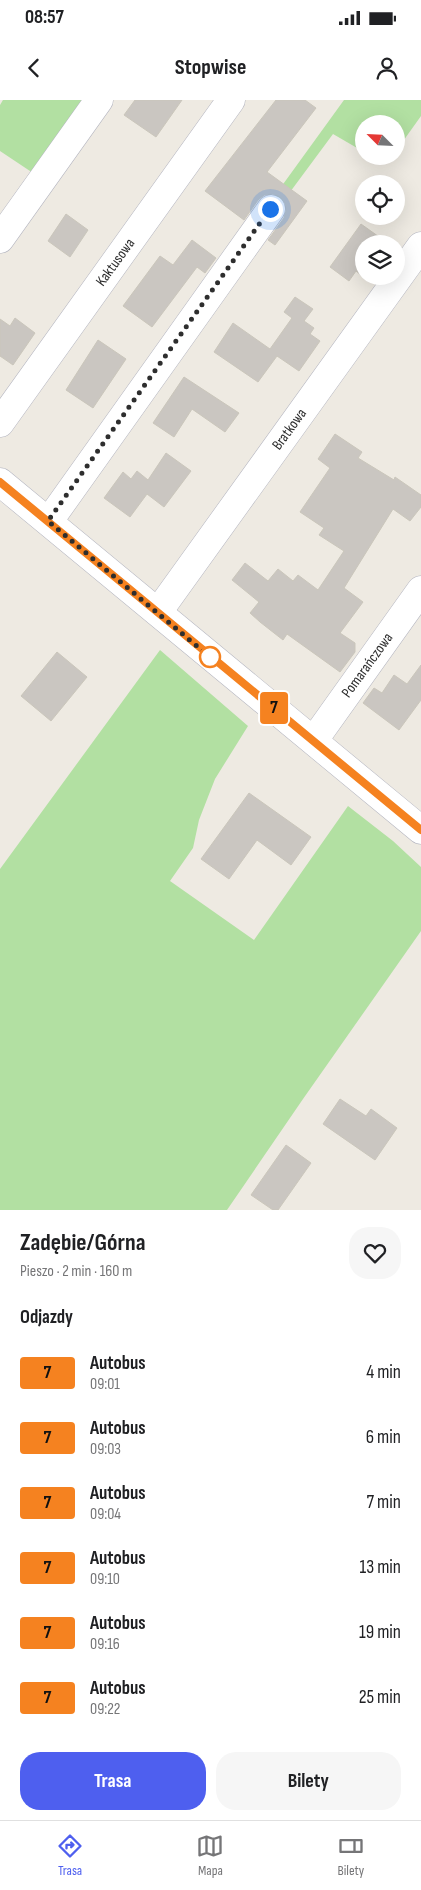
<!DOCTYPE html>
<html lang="pl">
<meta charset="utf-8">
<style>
:root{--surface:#fff;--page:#f6f6f6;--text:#202124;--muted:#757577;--line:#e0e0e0;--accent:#4e5fef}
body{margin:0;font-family:"Sofia Sans Condensed",sans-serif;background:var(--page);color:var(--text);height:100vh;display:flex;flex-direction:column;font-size:19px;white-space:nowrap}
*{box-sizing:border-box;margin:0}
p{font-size:16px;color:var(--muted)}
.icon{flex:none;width:28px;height:28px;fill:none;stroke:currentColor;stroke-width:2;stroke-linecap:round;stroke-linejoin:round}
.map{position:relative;height:1110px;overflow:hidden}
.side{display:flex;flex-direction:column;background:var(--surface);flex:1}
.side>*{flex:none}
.badge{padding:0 10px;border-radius:4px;font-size:18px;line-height:32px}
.needle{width:32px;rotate:294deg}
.buttons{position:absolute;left:355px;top:15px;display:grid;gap:10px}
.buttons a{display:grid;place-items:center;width:50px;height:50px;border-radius:50%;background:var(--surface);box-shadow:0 5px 20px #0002;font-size:25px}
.you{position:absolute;width:25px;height:25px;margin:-12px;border:4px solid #fff;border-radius:50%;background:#1a73e8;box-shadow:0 0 0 8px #1a73e833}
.map>.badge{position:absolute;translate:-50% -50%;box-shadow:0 0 0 2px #fff}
h2{padding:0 20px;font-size:19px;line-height:45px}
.round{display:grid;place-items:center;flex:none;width:52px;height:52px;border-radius:20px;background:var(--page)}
.summary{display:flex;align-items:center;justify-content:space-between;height:85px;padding:0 20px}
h1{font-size:24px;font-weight:700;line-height:38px}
.primary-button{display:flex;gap:10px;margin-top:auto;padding:10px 20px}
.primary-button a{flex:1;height:58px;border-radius:20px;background:var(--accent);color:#fff;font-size:20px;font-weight:700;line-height:58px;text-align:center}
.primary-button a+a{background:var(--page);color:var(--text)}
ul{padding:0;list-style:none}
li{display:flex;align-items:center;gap:15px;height:65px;padding:0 20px}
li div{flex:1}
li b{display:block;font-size:19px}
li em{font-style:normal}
li .badge{min-width:55px;font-weight:700;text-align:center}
.status{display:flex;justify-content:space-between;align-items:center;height:35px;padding:0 25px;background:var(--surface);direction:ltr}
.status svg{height:14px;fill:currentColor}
header{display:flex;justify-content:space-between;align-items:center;height:65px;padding:0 20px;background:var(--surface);font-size:22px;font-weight:700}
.tabs{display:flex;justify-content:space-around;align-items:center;height:70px;border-top:1px solid var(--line);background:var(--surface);font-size:14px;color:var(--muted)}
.tabs a{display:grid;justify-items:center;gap:2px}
.tabs .current{color:var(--accent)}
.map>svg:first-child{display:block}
.green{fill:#b2e0a2}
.building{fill:#cac6c1;stroke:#cac6bb}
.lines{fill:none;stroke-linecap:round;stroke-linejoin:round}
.minor-casing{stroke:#b5b6c0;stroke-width:29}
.minor{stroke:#fff;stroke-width:28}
.line-casing{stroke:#fff;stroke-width:11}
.line{stroke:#f58220;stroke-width:8}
.walk{stroke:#2e2e2e;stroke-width:5;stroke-dasharray:0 9}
.stop-dot{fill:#fff;stroke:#f58220;stroke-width:2.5}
.labels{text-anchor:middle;stroke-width:5;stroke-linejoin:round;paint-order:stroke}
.street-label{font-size:15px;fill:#2e2e2e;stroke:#fff}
</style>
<div class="status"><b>08:57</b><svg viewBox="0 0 49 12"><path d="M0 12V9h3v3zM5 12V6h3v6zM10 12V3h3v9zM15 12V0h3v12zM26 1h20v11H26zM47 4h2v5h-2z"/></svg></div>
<header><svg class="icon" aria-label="back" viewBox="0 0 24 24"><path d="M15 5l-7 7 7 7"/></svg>Stopwise<svg class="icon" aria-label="person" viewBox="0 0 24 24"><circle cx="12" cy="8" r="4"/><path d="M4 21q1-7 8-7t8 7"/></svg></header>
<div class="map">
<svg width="421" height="1110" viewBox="0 0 421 1110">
<rect width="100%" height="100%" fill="#eeeae2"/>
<g class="green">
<path d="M3 0H90L36 75 0 51V5Z"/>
<path d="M344 0H421V16L396 51V24H364V52L333 34 276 111 268 105Z"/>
<path d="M160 550 248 626 215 679 199 720 193 748 170 781 254 840 348 706 393 741 421 767V831L303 999 227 1110H0V769Z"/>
</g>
<g class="building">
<path d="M135 0H182L156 37 124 15Z"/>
<path d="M276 0H305L316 8 267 72 307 101 275 145 268 140 284 118 286 111 285 103 280 97 273 94 264 95 258 100 244 120 205 91Z"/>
<path d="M66 114 88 130 70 157 48 141Z"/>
<path d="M361 124 389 144H364V176H368L366 179 356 171 349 181 330 167Z"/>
<path d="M192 140 216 158 205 173 197 167 152 227 123 206 160 156 173 165Z"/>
<path d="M295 197 313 209 304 221 314 228 310 234 320 241 299 271 277 256 258 282 214 252 233 223 270 249 292 218 284 212Z"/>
<path d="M15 218 35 233 13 265 0 256V219L10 226Z"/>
<path d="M98 240 126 259 93 308 66 290Z"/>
<path d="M184 277 239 313 225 332 192 309 174 337 153 323Z"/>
<path d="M335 334 362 352 358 358 394 380 395 377 421 395V407L410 421 393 409 344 488 363 502 340 533 355 543V552L340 572 287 534 283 540 260 522 250 513 259 502 232 480 245 463 268 481 278 469 293 481 298 475 318 490 344 451 319 435 324 428 300 412 330 368 318 359Z"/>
<path d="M166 353 191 371 164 407 147 394 130 417 104 398 123 372 131 379 137 371 148 380Z"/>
<path d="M57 552 87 577 51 621 21 596Z"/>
<path d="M421 565V600L399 630 363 603 374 588 382 593 394 575 407 584Z"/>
<path d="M249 693 311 737 291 765 257 740 229 779 201 759Z"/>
<path d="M340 999 366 1016 371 1009 397 1028 375 1060 323 1024Z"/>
<path d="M286 1045 311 1063 278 1110H273L251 1095Z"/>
</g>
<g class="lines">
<g class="minor-casing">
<g id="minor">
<path d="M0 139 99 0"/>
<path d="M0 323 231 0"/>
<path d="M0 382 421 730"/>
<path d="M49 421 271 109"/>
<path d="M158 512 421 146"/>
<path d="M314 640 421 490"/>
</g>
</g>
<use href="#minor" class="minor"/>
</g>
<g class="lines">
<g class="line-casing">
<path id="line" d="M0 382 421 730"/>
</g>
<use href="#line" class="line"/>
<path class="walk" d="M210 557 48 421 270 109"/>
</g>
<circle class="stop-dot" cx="210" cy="557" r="10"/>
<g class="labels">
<g class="street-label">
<text transform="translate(115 162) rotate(-54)" y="5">Kaktusowa</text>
<text transform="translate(289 329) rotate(-54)" y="5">Bratkowa</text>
<text transform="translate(367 565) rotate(-54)" y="5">Pomarańczowa</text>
</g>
</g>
</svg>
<div class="buttons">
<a><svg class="needle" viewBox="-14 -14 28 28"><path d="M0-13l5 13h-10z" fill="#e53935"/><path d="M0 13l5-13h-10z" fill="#757577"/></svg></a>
<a><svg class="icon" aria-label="locate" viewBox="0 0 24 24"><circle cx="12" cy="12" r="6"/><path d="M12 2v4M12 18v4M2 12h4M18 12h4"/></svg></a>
<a><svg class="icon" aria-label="layers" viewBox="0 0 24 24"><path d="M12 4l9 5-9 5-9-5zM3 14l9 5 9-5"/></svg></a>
</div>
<div class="you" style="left:270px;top:109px"></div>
<b class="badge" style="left:274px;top:608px;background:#f58220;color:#111">7</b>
</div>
<section class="side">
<div class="summary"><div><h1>Zadębie/Górna</h1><p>Pieszo · 2 min · 160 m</p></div><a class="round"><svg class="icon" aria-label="heart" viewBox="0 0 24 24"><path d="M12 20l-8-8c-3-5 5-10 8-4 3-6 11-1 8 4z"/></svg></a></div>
<h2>Odjazdy</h2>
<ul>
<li><span class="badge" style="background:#f58220;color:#111">7</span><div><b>Autobus</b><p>09:01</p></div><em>4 min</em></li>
<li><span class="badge" style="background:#f58220;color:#111">7</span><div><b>Autobus</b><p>09:03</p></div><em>6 min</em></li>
<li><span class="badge" style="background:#f58220;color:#111">7</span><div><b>Autobus</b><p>09:04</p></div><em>7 min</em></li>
<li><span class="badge" style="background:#f58220;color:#111">7</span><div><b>Autobus</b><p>09:10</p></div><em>13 min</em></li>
<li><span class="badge" style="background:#f58220;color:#111">7</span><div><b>Autobus</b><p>09:16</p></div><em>19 min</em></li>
<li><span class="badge" style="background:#f58220;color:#111">7</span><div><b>Autobus</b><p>09:22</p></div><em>25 min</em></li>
</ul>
<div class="primary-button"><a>Trasa</a><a>Bilety</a></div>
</section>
<nav class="tabs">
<a class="current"><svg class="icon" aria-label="directions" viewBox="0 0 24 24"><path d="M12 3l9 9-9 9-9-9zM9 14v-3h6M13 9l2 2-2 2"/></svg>Trasa</a>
<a><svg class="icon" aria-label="map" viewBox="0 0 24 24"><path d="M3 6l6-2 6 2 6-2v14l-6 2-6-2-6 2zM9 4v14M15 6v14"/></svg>Mapa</a>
<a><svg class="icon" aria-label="tickets" viewBox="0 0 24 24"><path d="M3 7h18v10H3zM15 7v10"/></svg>Bilety</a>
</nav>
